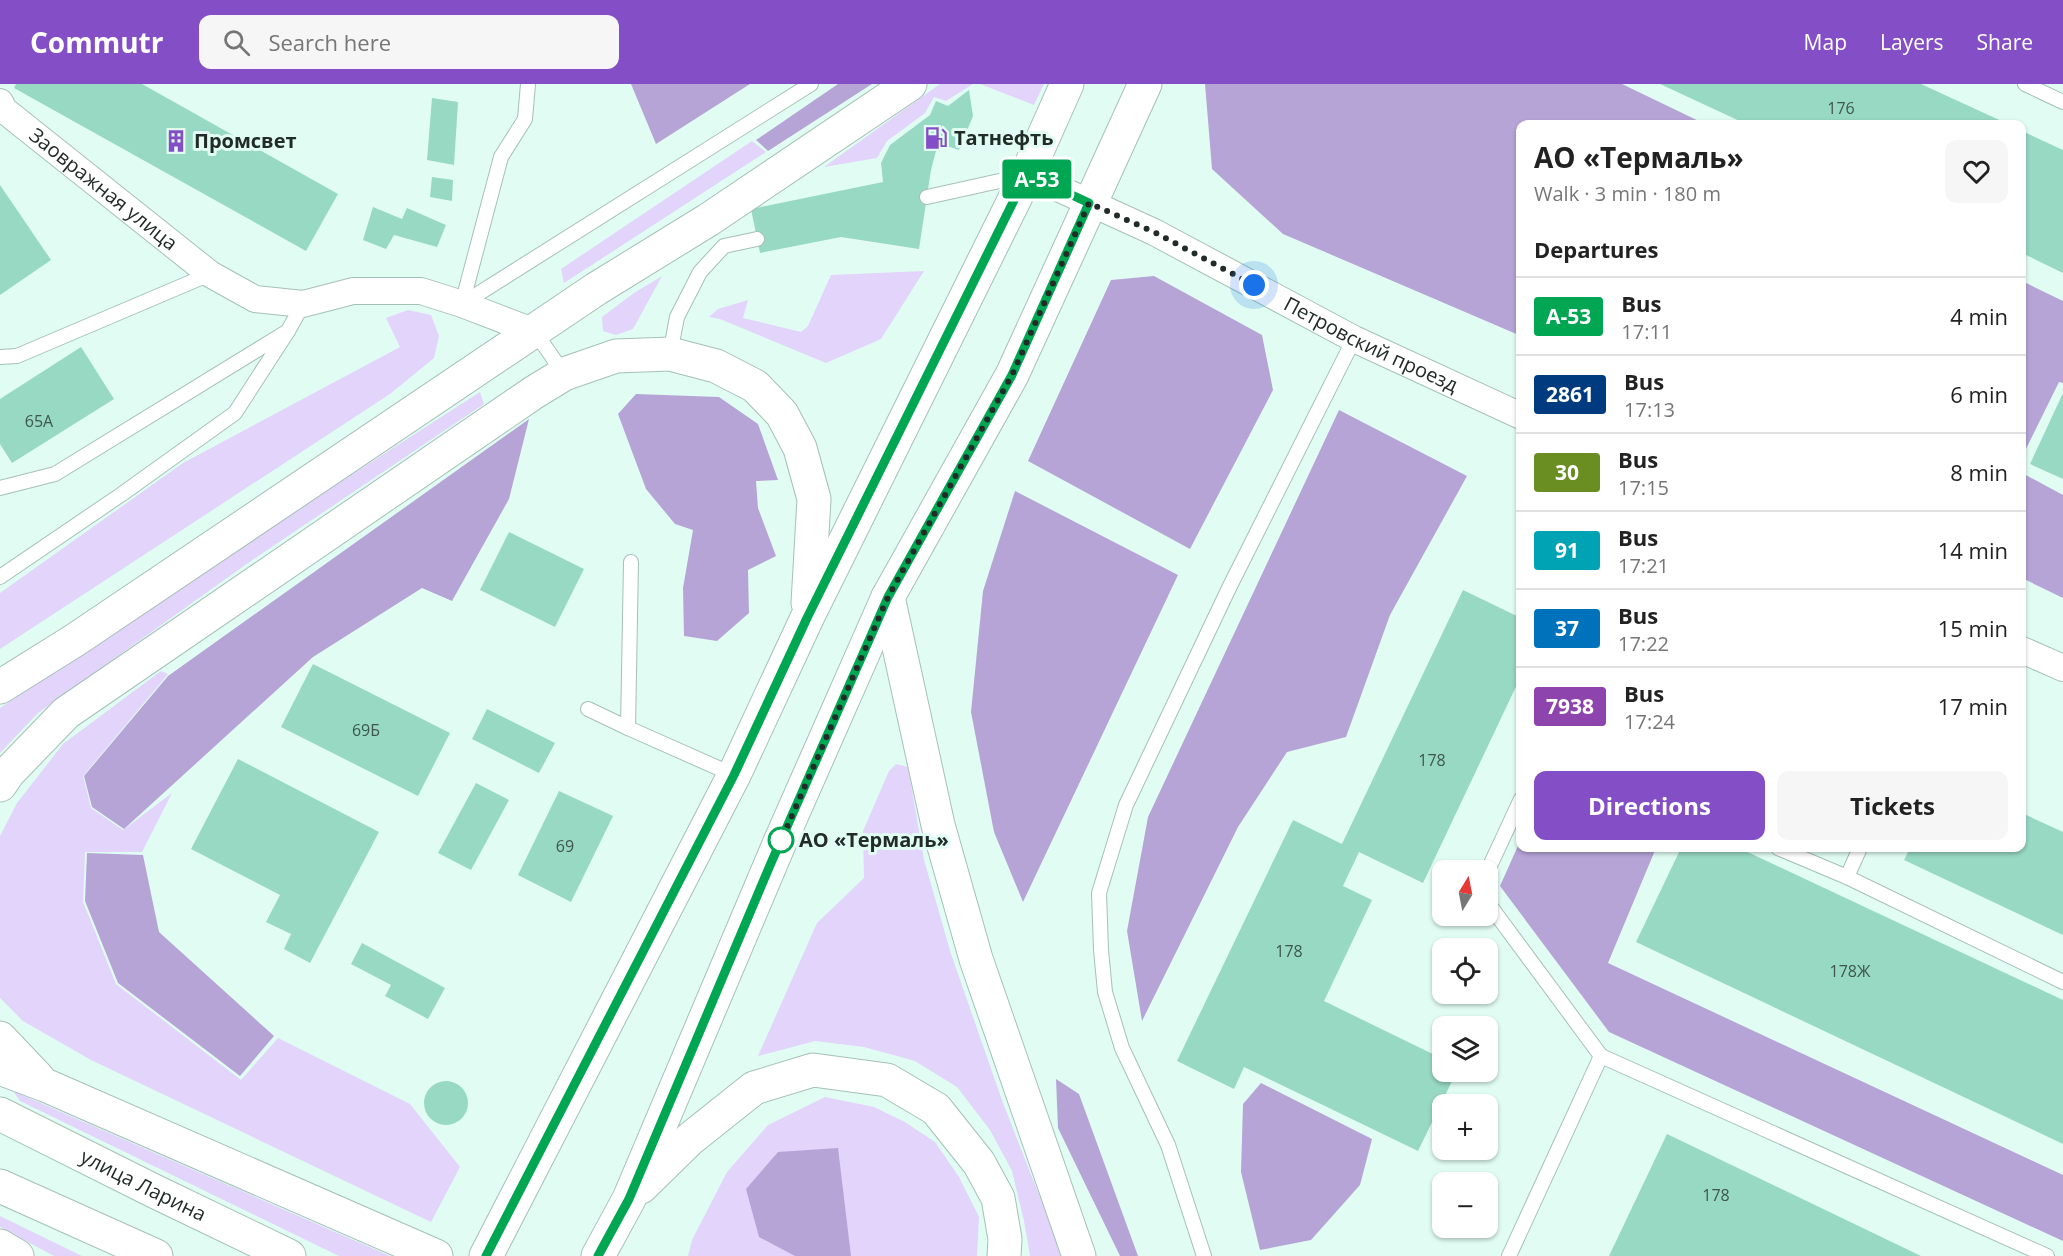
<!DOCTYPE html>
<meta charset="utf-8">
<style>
:root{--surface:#fff;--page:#f6f6f6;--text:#222;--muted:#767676;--line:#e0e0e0;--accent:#844fc6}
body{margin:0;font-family:"Open Sans",sans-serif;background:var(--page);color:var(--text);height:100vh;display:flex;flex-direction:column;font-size:22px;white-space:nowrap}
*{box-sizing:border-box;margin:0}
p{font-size:20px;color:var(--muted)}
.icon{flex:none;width:33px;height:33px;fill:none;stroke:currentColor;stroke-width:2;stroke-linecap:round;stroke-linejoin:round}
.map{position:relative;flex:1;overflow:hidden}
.side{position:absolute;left:1516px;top:36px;width:510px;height:732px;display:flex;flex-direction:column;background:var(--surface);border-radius:12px;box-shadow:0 2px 4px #0004}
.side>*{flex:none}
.badge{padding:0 12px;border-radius:4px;font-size:21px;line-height:39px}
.needle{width:39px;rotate:10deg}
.tools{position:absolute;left:1432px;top:776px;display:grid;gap:12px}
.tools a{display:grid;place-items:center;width:66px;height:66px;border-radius:12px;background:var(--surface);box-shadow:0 2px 4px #0004;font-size:30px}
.you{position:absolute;width:30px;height:30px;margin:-15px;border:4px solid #fff;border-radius:50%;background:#1a73e8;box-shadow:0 0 0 9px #1a73e833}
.map>.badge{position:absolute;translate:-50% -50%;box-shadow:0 0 0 3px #fff}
h2{padding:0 18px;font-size:22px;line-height:54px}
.round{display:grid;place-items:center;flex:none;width:63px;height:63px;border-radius:12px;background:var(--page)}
.overview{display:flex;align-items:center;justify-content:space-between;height:102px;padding:0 18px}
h1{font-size:28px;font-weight:700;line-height:45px}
.action{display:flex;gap:12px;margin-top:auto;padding:12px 18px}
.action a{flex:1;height:69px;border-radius:12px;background:var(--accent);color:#fff;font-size:24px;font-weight:700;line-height:69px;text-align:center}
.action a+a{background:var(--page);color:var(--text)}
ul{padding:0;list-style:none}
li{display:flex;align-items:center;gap:18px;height:78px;padding:0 18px;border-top:2px solid var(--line)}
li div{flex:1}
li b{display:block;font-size:22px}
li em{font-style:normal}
li .badge{min-width:66px;font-weight:700;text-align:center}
header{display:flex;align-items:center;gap:36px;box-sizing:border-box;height:84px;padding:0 30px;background:var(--accent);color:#fff}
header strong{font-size:28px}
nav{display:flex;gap:33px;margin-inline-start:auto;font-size:21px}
.search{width:420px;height:54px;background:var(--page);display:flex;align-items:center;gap:15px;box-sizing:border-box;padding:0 21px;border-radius:12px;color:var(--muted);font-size:22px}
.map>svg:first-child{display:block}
.green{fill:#e2d4fa}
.forest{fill:#b7a4d7}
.building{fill:#97d9c3}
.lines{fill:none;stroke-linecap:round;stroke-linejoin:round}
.service-casing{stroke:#a5c0b7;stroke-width:16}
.minor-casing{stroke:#a5c0b7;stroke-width:28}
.primary-casing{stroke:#a5c0b7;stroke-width:35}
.service{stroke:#fff;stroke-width:14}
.minor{stroke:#fff;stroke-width:26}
.primary{stroke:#fff;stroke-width:33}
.line-casing{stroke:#fff;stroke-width:14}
.line{stroke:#00a651;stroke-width:9}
.walk{stroke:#212b28;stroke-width:6;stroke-dasharray:0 10.8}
.stop-dot{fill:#fff;stroke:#00a651;stroke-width:3}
.labels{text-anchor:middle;stroke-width:6;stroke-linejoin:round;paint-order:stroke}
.number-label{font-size:16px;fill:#3e564f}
.poi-label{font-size:20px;font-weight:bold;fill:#212b28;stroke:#e1fdf3;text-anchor:start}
.street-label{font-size:20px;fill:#212b28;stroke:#e1fdf3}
.stop-label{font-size:20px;font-weight:bold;fill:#212b28;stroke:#e1fdf3;text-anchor:start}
</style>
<header>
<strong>Commutr</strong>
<div class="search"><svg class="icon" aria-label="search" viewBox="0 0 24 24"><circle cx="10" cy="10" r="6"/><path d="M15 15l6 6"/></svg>Search here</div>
<nav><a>Map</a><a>Layers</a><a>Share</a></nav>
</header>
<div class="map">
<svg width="2063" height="1172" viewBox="0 0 2063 1172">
<rect width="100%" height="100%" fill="#e1fdf3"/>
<g class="green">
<path d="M940 0H973L946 17 934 13 925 29 887 57 877 74 824 83Z"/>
<path d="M980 0H1044L1034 21Z"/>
<path d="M752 57 766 68 564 199 561 185Z"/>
<path d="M924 187 881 255 826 279 720 235 709 233 718 225 748 216 743 234 801 248 808 242 831 191Z"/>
<path d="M662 192 633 245 616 251 603 247 602 233 634 209Z"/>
<path d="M408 226 431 231 439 252 434 274 390 310 0 565V509L183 379 400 263 386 234Z"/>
<path d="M480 308 484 320 248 479 38 629 0 669V624L317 413Z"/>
<path d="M161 587 168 590 83 692 91 724 123 746 172 709 142 768H85L83 818 116 900 241 996 278 954 410 1020 460 1083 431 1138 91 976 23 937 0 914V752L17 719 63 660Z"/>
<path d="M896 680 908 683 924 776 951 870 1003 1019 1063 1172H1030L1024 1137 1012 1087 990 1046 957 1003 915 977 864 963 815 957 758 972 817 839 864 794 863 747 889 687Z"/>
<path d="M13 1007 390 1172H339L20 1017Z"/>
<path d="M825 1013 874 1023 905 1038 935 1058 959 1093 979 1133 977 1172H688L692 1156 727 1088 768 1041Z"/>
<path d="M0 1132 82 1172H54L0 1143Z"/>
</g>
<g class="forest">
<path d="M631 0H750L656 60Z"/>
<path d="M838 0H872L768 67 756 56Z"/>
<path d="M1205 0H1622L1705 40H1521V252L1283 150 1212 85Z"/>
<path d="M1154 192 1262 251 1273 306 1190 465 1028 377 1111 196Z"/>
<path d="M2022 197 2063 217V299L2059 298 2022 373Z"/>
<path d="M636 310 719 313 758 340 778 396 756 397 758 424 776 472 748 486 749 529 717 557 684 552 683 504 693 446 675 440 646 405 618 330Z"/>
<path d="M1339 326 1467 392 1390 531 1346 653 1287 668 1238 743 1142 937 1127 847 1148 733Z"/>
<path d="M529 335 509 415 452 517 422 504 313 573 124 745 92 723 84 692 168 592Z"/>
<path d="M2022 389 2063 411V514L2022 494Z"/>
<path d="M1015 407 1178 491 1023 818 994 748 971 628 983 507Z"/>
<path d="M1521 755V764H1656L1608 879 2063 1091V1157L1609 948 1500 802Z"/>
<path d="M87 769 143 771 159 848 274 952 240 992 118 899 85 817Z"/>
<path d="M1056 995 1079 1010 1138 1172H1120L1058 1044Z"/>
<path d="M1261 999 1372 1055 1360 1101 1311 1156 1260 1166 1241 1088 1243 1020Z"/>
<path d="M838 1064 851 1172H795L759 1153 746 1105 778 1068Z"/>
</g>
<g class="building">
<path d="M16 0H142L338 110 306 167 14 4Z"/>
<path d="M1660 0H1921L2008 40H1746Z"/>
<path d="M969 6 973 32 959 66 938 59 931 86 919 165 841 153 760 169 751 125 883 98 881 79 890 61 930 31 936 17 948 22Z"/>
<path d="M432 14 458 18 454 81 427 76Z"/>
<path d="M2022 47 2063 66V189L2022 169Z"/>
<path d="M432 93 453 96 452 117 430 113Z"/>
<path d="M0 101 51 176 0 211Z"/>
<path d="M373 123 402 135 407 124 446 141 437 163 394 151 386 165 363 156Z"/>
<path d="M81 263 114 315 12 379 0 360V315Z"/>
<path d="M2063 309V395L2030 380Z"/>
<path d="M509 448 584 485 555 543 480 506Z"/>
<path d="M1463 506 1521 534V592L1423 799 1359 768 1343 802 1372 816 1324 917 1443 975V987H1457L1418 1067 1244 983 1234 1005 1177 977 1293 736 1342 760Z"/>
<path d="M313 580 450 649 418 712 281 643Z"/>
<path d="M487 625 555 659 539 689 472 655Z"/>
<path d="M238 675 379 748 310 879 284 865 291 850 266 838 280 811 191 765Z"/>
<path d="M476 699 509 716 471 786 438 769Z"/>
<path d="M559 707 613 732 571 818 518 791Z"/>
<path d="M2022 729 2063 748V851L1904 776 1910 764H2022Z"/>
<path d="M1681 764H1739L2063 916V1060L1636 858Z"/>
<path d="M362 859 445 904 428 935 385 912 391 901 351 880Z"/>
<circle cx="446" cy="1019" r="22"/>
<path d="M1667 1050 1921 1172H1609Z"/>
</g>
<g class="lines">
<g class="service-casing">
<g id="service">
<path d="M2025 0 2063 18"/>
<path d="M927 113 1022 92"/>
<path d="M462 220 811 0"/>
<path d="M462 220 501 73 525 35 528 0"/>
<path d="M535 248 564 290"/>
<path d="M670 270 677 233 700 188 724 162 757 155"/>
<path d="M0 273 17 272 210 190"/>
<path d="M0 404 55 390 288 247 303 220"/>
<path d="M631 478 628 644 734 691"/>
<path d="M0 493 122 410 235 329 288 247"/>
<path d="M588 625 628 644"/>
<path d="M1778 764 1847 793 2063 898"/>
<path d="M1488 786 1521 715"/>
<path d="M1847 793 1860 764"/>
<path d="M1488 819 1601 972"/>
<path d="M1204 1172 1168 1061 1122 964 1105 908 1101 866 1099 809 1126 721 1229 504 1354 255"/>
<path d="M1509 1172 1601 972 2047 1172"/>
</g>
</g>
<g class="minor-casing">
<g id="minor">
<path id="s1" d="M0 18 4 26 210 190 255 215 303 220 353 207H421L462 220 535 248"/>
<path id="s2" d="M1027 90 1154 148 1354 255 1521 332"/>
<path d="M2022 566 2063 584"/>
</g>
</g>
<g class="primary-casing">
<g id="primary">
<path d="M888 513 938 741 976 875 1079 1172"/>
<path d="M0 603 75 556 596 205 708 136 910 0"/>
<path d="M0 701 8 689 66 629 533 309 564 290 616 272 670 270 716 282 755 302 782 330 800 364 814 415 808 519"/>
<path d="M0 954 38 994"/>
<path d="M0 984 45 1001 436 1172"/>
<path id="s3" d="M0 1030 154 1107 289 1172"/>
<path d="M0 1102 156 1172"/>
<path d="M641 1103 690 1055 754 1004 813 986 887 996 936 1025 979 1079 998 1114 1005 1155 1004 1172"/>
<path d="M0 1162 17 1172"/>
<path d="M486 1172 734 691 807 534 1027 90 1067 0"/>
<path d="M598 1172 629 1115 780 758 888 513 1012 291 1145 0"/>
</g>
</g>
<use href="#service" class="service"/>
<use href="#minor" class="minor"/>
<use href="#primary" class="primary"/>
</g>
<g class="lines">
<g class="line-casing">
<path id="line" d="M486 1172 734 691 807 534 1027 90 1089 119 1012 291 888 513 771 779 629 1115 598 1172"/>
</g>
<use href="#line" class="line"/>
<path class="walk" d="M781 756 780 759 888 513 1012 291 1089 119 1154 148 1254 201"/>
</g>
<defs>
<g id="fuel-bare" transform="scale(1.8)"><path d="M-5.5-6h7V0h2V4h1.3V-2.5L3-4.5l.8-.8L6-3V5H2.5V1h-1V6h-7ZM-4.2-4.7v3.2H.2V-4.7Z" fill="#844fc6" stroke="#e1fdf3" stroke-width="2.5" paint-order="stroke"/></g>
<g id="building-bare" transform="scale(1.8)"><path d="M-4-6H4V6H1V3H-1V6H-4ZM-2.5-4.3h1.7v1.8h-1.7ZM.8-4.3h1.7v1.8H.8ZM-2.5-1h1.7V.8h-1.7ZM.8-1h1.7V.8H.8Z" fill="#844fc6" stroke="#e1fdf3" stroke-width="2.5" paint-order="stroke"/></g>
</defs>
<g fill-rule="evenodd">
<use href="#fuel-bare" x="936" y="54"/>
<use href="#building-bare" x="176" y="57"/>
</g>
<circle class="stop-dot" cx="781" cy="756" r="12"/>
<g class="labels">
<g class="number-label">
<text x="1841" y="30">176</text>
<text x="39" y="343">65А</text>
<text x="366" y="652">69Б</text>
<text x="1432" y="682">178</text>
<text x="565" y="768">69</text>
<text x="1289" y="873">178</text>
<text x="1850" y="893">178Ж</text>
<text x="1716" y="1117">178</text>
</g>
<g class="poi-label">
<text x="954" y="61">Татнефть</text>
<text x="194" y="64">Промсвет</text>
</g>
<g class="street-label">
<text dy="7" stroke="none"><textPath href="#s1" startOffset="136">Заовражная улица</textPath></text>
<text dy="7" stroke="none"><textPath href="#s2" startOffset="384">Петровский проезд</textPath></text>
<text dy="7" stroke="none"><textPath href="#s3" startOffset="160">улица Ларина</textPath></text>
</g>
<g class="stop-label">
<text x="799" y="763">АО «Термаль»</text>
</g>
</g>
</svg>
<div class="tools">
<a><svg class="needle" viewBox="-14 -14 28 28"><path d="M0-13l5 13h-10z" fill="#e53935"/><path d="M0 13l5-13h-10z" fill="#767676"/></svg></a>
<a><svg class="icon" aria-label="locate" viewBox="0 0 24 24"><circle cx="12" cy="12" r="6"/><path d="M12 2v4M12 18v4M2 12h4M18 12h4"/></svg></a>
<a><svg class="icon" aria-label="layers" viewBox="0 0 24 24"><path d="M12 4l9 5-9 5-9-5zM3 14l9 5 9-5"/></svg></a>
<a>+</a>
<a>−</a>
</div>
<div class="you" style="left:1254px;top:201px"></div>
<b class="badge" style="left:1037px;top:95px;background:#00a651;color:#fff">А-53</b>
<section class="side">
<div class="overview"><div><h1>АО «Термаль»</h1><p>Walk · 3 min · 180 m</p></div><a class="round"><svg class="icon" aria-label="heart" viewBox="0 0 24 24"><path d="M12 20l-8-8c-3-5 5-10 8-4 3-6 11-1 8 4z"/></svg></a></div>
<h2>Departures</h2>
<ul>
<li><span class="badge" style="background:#00a651;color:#fff">А-53</span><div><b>Bus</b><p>17:11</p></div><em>4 min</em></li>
<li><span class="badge" style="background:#003b80;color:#fff">2861</span><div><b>Bus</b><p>17:13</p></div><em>6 min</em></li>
<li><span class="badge" style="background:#6b8e23;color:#fff">30</span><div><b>Bus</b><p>17:15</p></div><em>8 min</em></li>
<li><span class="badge" style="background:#00a3b4;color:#fff">91</span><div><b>Bus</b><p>17:21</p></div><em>14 min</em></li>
<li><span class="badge" style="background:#0072bc;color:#fff">37</span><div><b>Bus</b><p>17:22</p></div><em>15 min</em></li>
<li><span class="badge" style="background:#8e44ad;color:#fff">7938</span><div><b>Bus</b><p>17:24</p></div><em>17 min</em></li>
</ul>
<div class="action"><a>Directions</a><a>Tickets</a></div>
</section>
</div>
